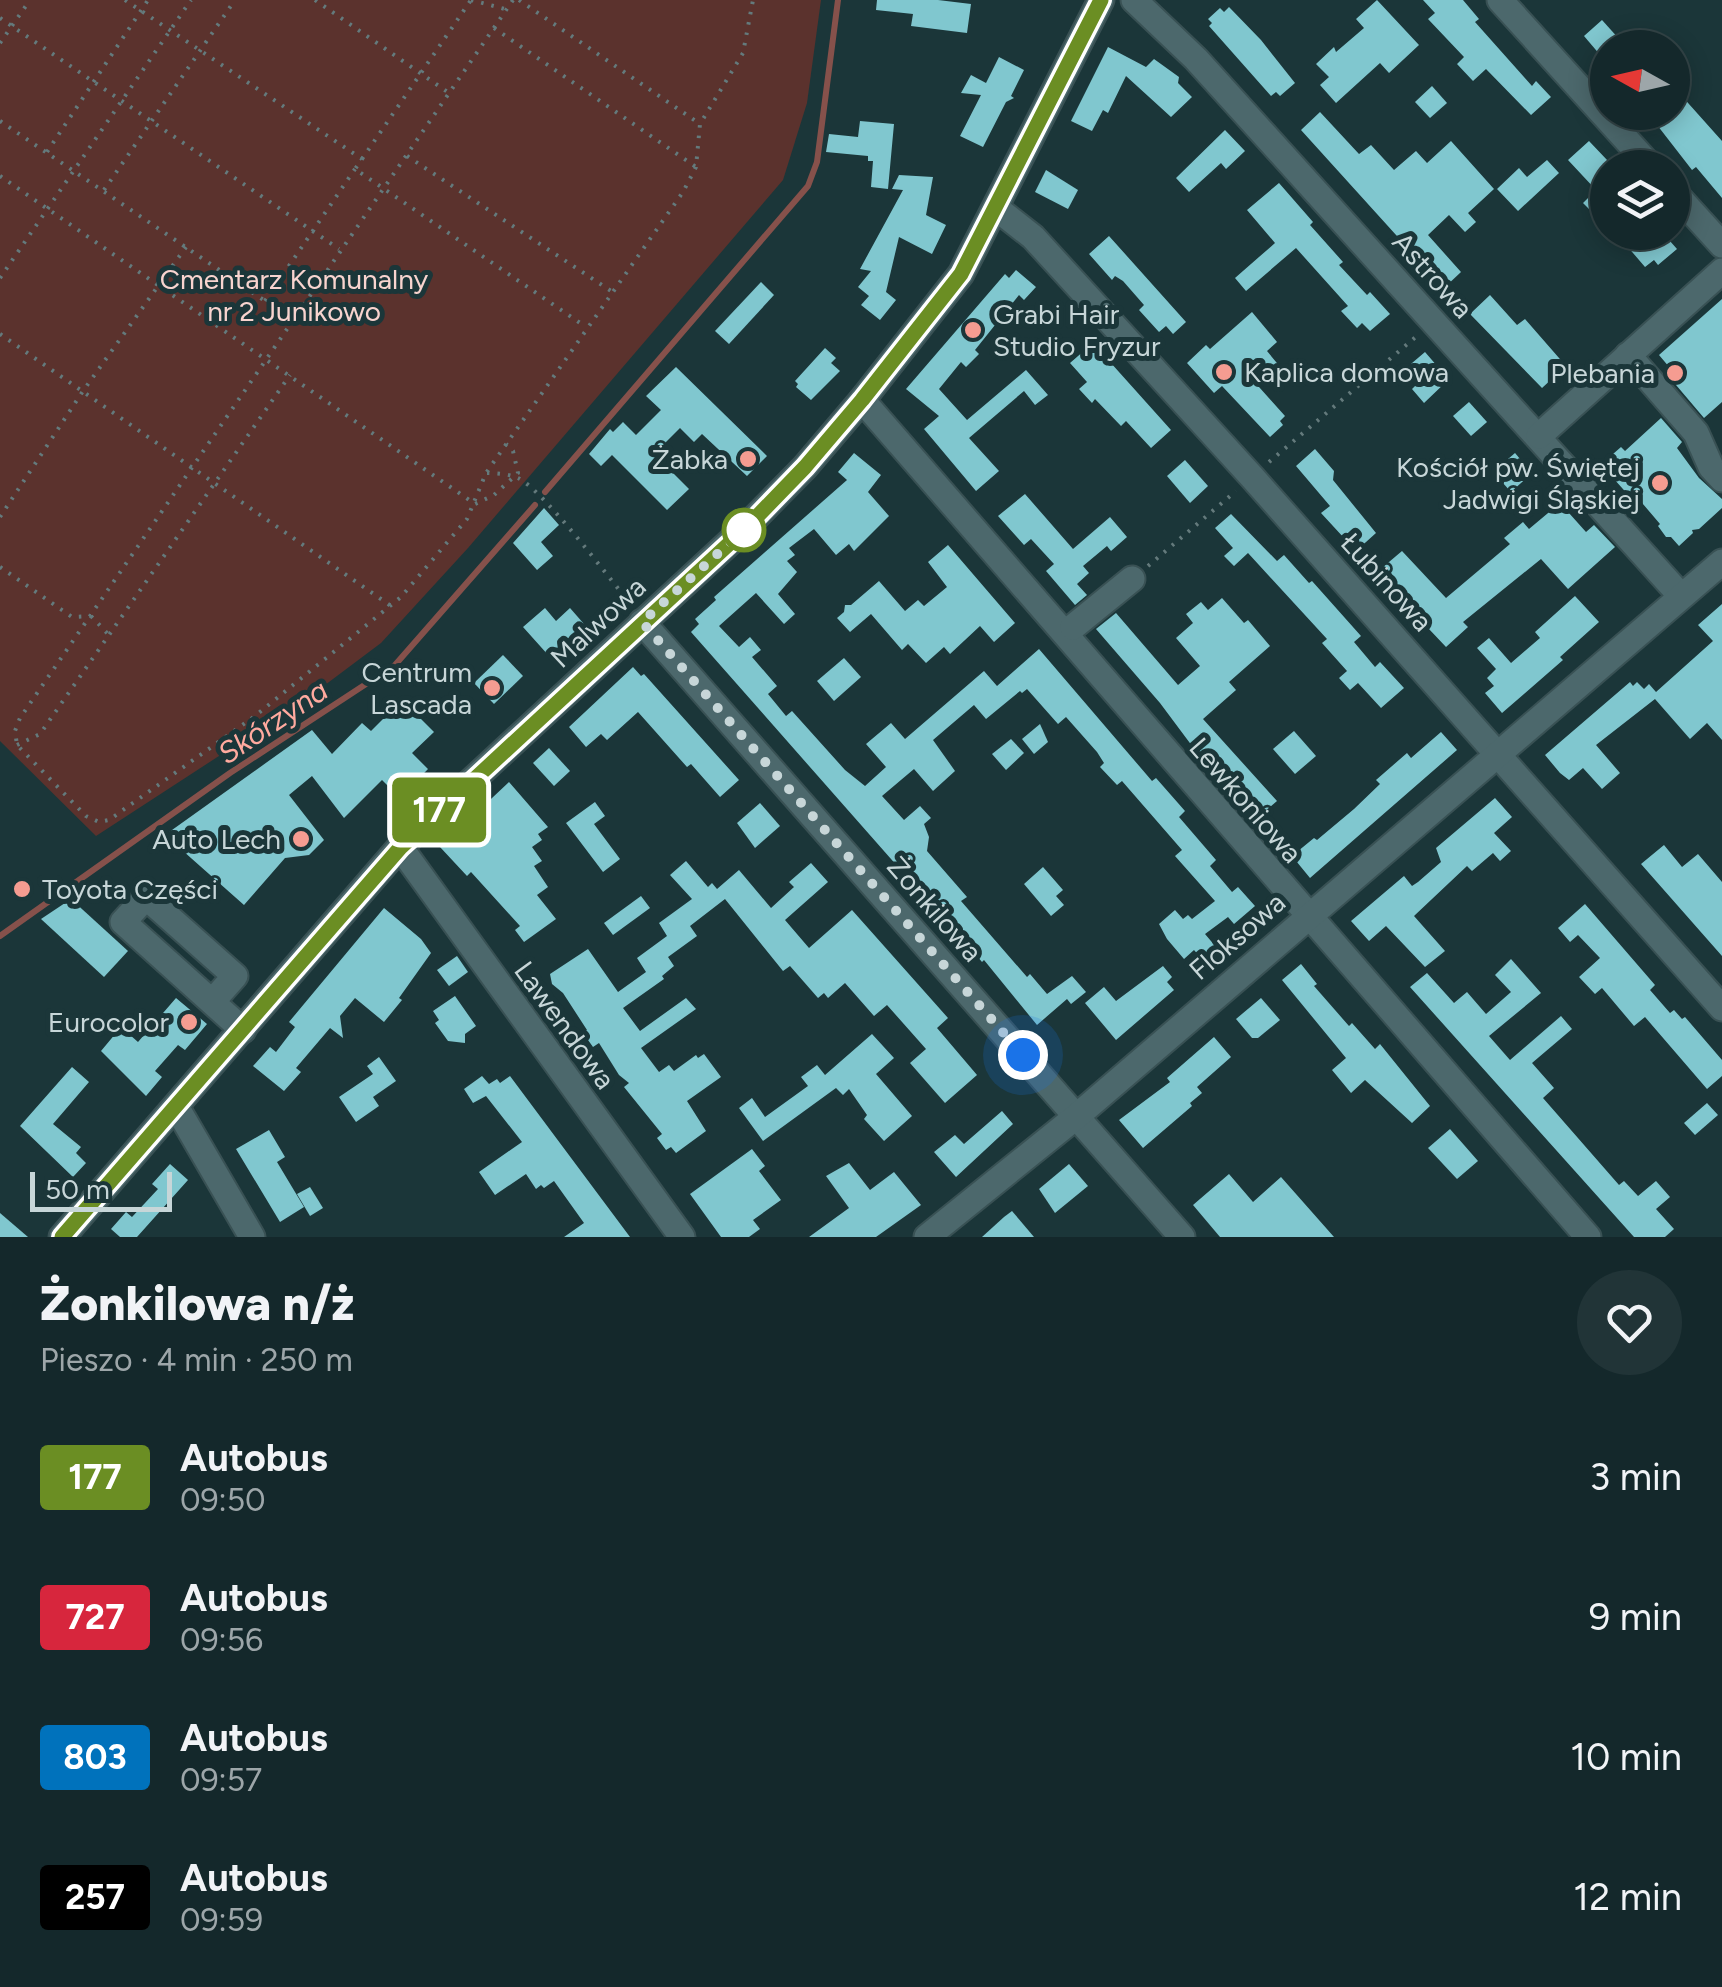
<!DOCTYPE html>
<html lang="pl">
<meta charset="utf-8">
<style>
:root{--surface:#14282b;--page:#213437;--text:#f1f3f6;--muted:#9da6a9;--line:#334447}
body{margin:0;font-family:Figtree,sans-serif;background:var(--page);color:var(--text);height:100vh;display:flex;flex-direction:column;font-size:38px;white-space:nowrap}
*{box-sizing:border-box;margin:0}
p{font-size:32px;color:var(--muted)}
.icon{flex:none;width:55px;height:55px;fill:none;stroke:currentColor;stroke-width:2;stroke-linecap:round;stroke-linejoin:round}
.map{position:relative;height:1237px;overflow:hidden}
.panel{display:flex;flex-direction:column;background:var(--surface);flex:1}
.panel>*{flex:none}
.badge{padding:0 20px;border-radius:8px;font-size:35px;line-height:65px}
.needle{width:65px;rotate:278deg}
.buttons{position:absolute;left:1590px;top:30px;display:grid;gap:20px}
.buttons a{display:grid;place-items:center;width:100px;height:100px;border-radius:50%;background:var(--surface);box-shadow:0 5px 25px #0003,0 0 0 2px var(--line);font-size:50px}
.scale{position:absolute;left:30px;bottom:25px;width:142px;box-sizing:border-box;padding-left:10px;border:5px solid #c7d6d8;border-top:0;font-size:28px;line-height:35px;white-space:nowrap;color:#c7d6d8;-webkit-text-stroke:8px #1b3639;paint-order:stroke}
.you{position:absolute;width:50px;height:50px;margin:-25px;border:8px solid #fff;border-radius:50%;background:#1a73e8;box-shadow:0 0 0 15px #1a73e833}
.map>.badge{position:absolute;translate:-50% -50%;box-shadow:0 0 0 5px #fff}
.round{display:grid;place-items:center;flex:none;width:105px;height:105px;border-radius:52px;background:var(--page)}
.head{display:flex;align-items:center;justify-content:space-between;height:170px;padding:0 40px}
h1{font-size:48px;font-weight:800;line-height:75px}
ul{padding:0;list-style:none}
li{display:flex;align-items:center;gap:30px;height:140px;padding:0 40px}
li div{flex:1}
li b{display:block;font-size:38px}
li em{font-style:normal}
li .badge{min-width:110px;font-weight:700;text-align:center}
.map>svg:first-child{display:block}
.green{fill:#5b322d}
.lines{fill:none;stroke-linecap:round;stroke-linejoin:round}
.stream{stroke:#86514b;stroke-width:6}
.building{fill:#80c7cf}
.minor-casing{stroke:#395154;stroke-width:29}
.path{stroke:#647a7c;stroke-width:4;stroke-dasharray:2.5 8;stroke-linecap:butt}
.minor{stroke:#4c686c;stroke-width:25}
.line-casing{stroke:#fff;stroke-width:22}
.line{stroke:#6b8e23;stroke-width:15}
.walk{stroke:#c7d6d8;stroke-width:10;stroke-dasharray:0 18}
.poi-dot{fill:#f59c91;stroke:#1b3639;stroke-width:4}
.stop-dot{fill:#fff;stroke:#6b8e23;stroke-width:5}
.labels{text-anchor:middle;stroke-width:10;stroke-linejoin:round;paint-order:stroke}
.street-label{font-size:28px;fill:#c7d6d8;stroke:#1b3639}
.park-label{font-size:28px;fill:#f8d4cf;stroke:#1b3639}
.poi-label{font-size:28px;fill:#c7d6d8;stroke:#1b3639;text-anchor:end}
.water-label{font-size:30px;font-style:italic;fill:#ffaa9f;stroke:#1b3639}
</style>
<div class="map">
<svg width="1722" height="1237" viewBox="0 0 1722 1237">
<rect width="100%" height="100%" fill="#1b3639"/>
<path class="green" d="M0 0H821L807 103 783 180 468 548 381 643 305 700 96 836 0 741Z"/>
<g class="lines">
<g class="stream">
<path d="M545 492 808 186 817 162 838 0"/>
<path d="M0 936 230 773 395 665 535 505"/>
</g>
</g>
<g class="building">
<path d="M877 0H938L971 4 967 33 911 26 913 14 876 10Z"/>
<path d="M1377 0 1419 45 1389 73 1380 63 1336 103 1320 85 1329 77 1316 64 1334 47 1336 52 1364 28 1356 19Z"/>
<path d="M1423 0H1463L1479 19 1475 22 1532 86 1536 81 1551 97 1531 115 1486 69 1473 81 1457 64 1464 57 1428 19 1435 13Z"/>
<path d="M1229 7 1261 40 1295 83 1280 96 1276 92 1271 96 1209 26 1212 23 1208 19 1220 8 1224 12Z"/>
<path d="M1602 20 1620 40 1601 56 1584 36Z"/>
<path d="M1108 47 1146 67 1154 59 1179 77 1178 83 1192 97 1171 117 1126 76 1108 113 1103 110 1092 131 1071 121Z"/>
<path d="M999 57 1024 70 1011 96 1014 98 1006 102 983 147 960 136 981 95 961 93 971 75 986 83Z"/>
<path d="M1672 85 1722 141V198L1696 167 1692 170 1647 112H1672Z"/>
<path d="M1432 86 1447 103 1430 118 1415 102Z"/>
<path d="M1320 112 1359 154 1371 145 1394 170 1416 151 1427 163 1451 141 1494 189 1468 213 1476 222 1465 232 1449 215 1428 235 1461 272 1444 288 1301 130Z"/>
<path d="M860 121 894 124 888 189 871 187 873 161H868V156L826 152 829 134 858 137Z"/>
<path d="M1225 130 1245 151 1226 169 1221 163 1189 192 1176 178Z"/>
<path d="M1589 141 1608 161V228L1583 203 1596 190 1568 160Z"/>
<path d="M1547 160 1559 173 1518 211 1497 189 1519 168 1527 177Z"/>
<path d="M1046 170 1078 190 1068 209 1035 192Z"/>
<path d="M899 175 933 177 926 215 946 225 932 254 899 237 886 292 896 300 880 320 861 305 869 296 858 287 871 271 860 269 903 190 892 189Z"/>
<path d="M1279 183 1313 222 1310 225 1343 262 1339 265 1367 295 1370 292 1390 314 1370 331 1362 323 1357 328 1341 311 1348 306 1296 248 1246 291 1235 278 1275 243 1247 210Z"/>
<path d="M1615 232H1662L1677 249 1658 265 1654 260 1645 267Z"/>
<path d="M1109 236 1186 322 1173 334 1166 326 1159 332 1139 310 1144 305 1123 281 1115 276 1112 280 1089 254Z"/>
<path d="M1016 270 1036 287 1024 300 1019 295 975 350 979 354 966 367 961 362 939 389 967 420 1026 370 1048 395 1035 405 1024 391 969 438 999 471 976 491 924 429 939 416 906 389 1005 274 1009 278Z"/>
<path d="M761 282 774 295 729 344 715 331Z"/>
<path d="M1490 295 1517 325 1525 319 1566 366 1542 388 1470 314Z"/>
<path d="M1722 299V402L1704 418 1665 372 1670 368 1659 355Z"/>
<path d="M1252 312 1277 342 1267 351 1281 368 1259 387 1285 416 1280 421 1283 425 1270 437 1222 386 1214 393 1187 363 1206 345 1210 349Z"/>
<path d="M1093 343 1171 430 1151 448 1126 421 1121 426 1095 399 1092 403 1079 389 1087 382 1070 363Z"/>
<path d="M825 348 836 358 831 363 840 371 811 400 796 387 798 384 795 381Z"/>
<path d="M1425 352 1444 374 1441 376 1446 382 1424 403 1412 389 1418 383 1405 369Z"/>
<path d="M676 367 767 456 747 476 702 434 694 442 680 428 654 454 689 489 667 510 612 455 601 466 589 454 610 429 613 432 623 422 636 435 661 410 646 396Z"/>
<path d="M1469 402 1487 422 1471 436 1453 416Z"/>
<path d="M1661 418 1682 442 1677 448 1699 478 1722 499V508L1699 529 1692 530 1693 533 1679 546 1671 537H1666L1658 526 1660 524 1637 497 1631 498 1605 469 1608 466 1605 461 1621 447 1625 451Z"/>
<path d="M1315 449 1334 471 1333 480 1376 533 1356 551 1321 513 1330 506 1296 466Z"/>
<path d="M854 453 881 475 868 492 889 516 854 551 849 544 836 555 814 529 789 548 795 555 787 561 797 572 778 594 795 614 784 624 756 593 719 626 739 647 750 637 761 650 752 657 777 686 768 694 786 716 792 711 845 770 865 786 886 767 866 744 891 723 905 739 984 671 997 686 1039 649 1152 781 1156 778 1185 811 1179 817 1216 860 1210 866 1232 892 1238 887 1255 906 1234 924 1228 917 1205 934 1216 947 1202 959 1194 950 1184 959 1167 939 1159 924 1175 910 1183 919 1188 915 1192 919 1215 901 1175 856 1182 850 1122 781 1117 785 1100 767 1104 763 1097 752 1066 717 1058 724 1027 689 1022 693 1020 691 986 719 974 705 933 740 955 771 933 791 914 769 882 796 904 820 920 806 931 818 924 824 929 837 927 851 967 897 961 901 1027 977 1030 974 1047 994 1072 976 1086 992 1071 1004 1067 999 1037 1025 984 960 982 962 966 943 971 939 948 914 943 918 691 632 699 624 695 619 716 600 714 597 847 480 838 472Z"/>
<path d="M1515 453 1532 473 1511 492 1493 472Z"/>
<path d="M1185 460 1208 486 1190 503 1167 476Z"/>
<path d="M1025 494 1073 549 1110 517 1127 537 1111 551 1107 546 1083 566 1089 573 1077 584 1087 595 1075 605 1046 571 1054 564 1031 539 1024 545 998 516Z"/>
<path d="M1560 503 1586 532 1594 525 1615 547 1568 589 1541 559 1463 622 1468 627 1446 647 1376 573 1402 551 1446 598 1510 544 1504 538 1523 522 1529 529Z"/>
<path d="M544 508 559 525 541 542 553 556 537 570 513 543Z"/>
<path d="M1231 514 1277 561 1284 555 1309 583 1312 581 1361 636 1354 642 1375 667 1380 662 1404 688 1381 708 1358 683 1350 690 1339 678 1347 671 1322 643 1327 639 1248 553 1234 566 1224 556 1233 548 1215 528Z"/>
<path d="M948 545 1015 623 994 642 980 626 950 654 944 647 926 663 908 644 902 650 871 614 850 632 837 618 844 612 845 605H851L879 581 905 611 918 600 924 606 947 587 928 562Z"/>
<path d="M1575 596 1599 622 1560 657 1563 660 1502 713 1485 693 1494 686 1487 678 1496 669 1477 648 1489 638 1511 663 1540 638 1535 632Z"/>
<path d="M1222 598 1244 623 1248 620 1270 646 1229 682 1236 690 1203 719 1277 801 1258 817 1252 810 1247 814 1236 801 1240 796 1214 766 1210 770 1160 703 1096 629 1116 613 1178 685 1200 666 1176 638 1193 623 1186 614 1201 602 1208 610Z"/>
<path d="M1722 604V740L1707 723 1690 739 1655 699 1596 745 1620 773 1602 789 1583 768 1569 780 1560 773 1545 755 1630 682 1633 686 1637 682 1644 689 1649 684 1656 692 1713 641 1698 625Z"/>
<path d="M545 608 556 621 570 608 584 624 549 656 523 627Z"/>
<path d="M503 655 523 676 494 704 474 683Z"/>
<path d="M844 658 861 677 834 701 817 681Z"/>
<path d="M633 667 641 676 644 674 739 780 720 797 691 764 687 767 638 712 607 740 601 734 586 747 569 727Z"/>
<path d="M402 700 434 732 412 753 428 769 400 798 382 780 344 818 312 776 289 795 324 840 309 855 285 858 244 905 165 835 312 730 332 754 362 723 371 731Z"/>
<path d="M1040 724 1048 742 1034 754 1022 739Z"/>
<path d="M1294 731 1316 756 1295 774 1273 749Z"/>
<path d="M1441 732 1457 750 1310 878 1292 856 1314 838 1317 840 1354 809 1380 784 1376 780 1407 753 1411 758Z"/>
<path d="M1011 739 1024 753 1006 770 992 754Z"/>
<path d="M549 748 570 771 554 786 533 763Z"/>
<path d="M509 782 548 827 538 834 542 840 532 847 542 861 534 866 548 887 537 895 556 919 524 942 515 930 520 926 471 872 467 876 440 847Z"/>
<path d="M1495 798 1512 817 1494 833 1511 851 1500 861 1493 853 1472 871 1467 866 1414 916 1445 951 1425 967 1386 926 1369 941 1351 921 1404 876 1412 886 1418 882 1441 862 1436 848Z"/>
<path d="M595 802 605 816 594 824 620 859 603 872 566 823Z"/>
<path d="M760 803 780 826 755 848 737 823Z"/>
<path d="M1664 845 1682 867 1698 854 1722 882V956L1641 864Z"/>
<path d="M686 861 708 887 712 883 717 889 739 870 771 908 794 887 789 882 811 863 828 882 785 920 809 948 852 910 948 1018 937 1028 977 1075 945 1103 910 1063 926 1049 887 1005 874 1016 845 983 828 998 824 993 818 998 790 966 783 971 725 899 690 926 697 936 668 957 674 966 662 976 664 979 623 1008 640 1031 686 998 696 1009 641 1048 659 1072 669 1065 674 1071 696 1055 698 1058 704 1054 721 1077 687 1101 706 1131 676 1153 671 1147 666 1150 657 1138 662 1134 624 1087 629 1083 619 1075 599 1043 593 1047 583 1033 587 1030 563 993 552 984 550 974 588 949 618 992 646 972 637 958 667 936 659 923 692 899 670 875Z"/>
<path d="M1043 867 1063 890 1056 896 1064 905 1051 916 1024 884Z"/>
<path d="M641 896 650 908 613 935 604 923Z"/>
<path d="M71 899 128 951 104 977 41 919Z"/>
<path d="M1585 904 1655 985 1650 990 1670 1013 1674 1010 1682 1019 1685 1017 1722 1060V1076L1707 1089 1645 1017 1634 1026 1602 988 1595 994 1579 977 1600 958 1578 935 1570 942 1558 928Z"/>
<path d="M384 908 421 939 431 953 399 998 402 1000 384 1022 355 998 340 1016 343 1038 330 1028 296 1068 301 1072 284 1091 253 1066 270 1047 276 1052 295 1027 289 1022Z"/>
<path d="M457 956 468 972 449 986 437 970Z"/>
<path d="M1511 959 1541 993 1489 1036 1510 1060 1561 1016 1572 1029 1532 1063 1554 1088 1543 1098 1619 1185 1624 1181 1638 1196 1656 1181 1670 1197 1656 1209 1674 1229 1665 1237H1634L1410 987 1427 973 1454 1003 1467 992 1486 1014 1511 992 1495 975Z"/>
<path d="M1301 964 1317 984 1314 986 1349 1026 1352 1023 1375 1049 1380 1044 1430 1106 1412 1123 1365 1080 1351 1093 1332 1070 1346 1058 1282 980Z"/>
<path d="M1163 966 1172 977 1167 982 1174 990 1116 1040 1085 1003 1104 987 1116 1001Z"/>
<path d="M455 996 476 1026 465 1034V1043L448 1041 435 1023 439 1020 433 1011Z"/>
<path d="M176 998 207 1024 185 1050 178 1045 155 1071 162 1077 146 1096 101 1051 121 1027 138 1042Z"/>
<path d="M1261 998 1280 1020 1258 1038H1252L1236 1019Z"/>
<path d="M872 1034 894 1058 876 1074 912 1116 884 1141 864 1119 867 1115 849 1089 843 1095 836 1088 763 1141 739 1108 752 1098 765 1117 808 1086 801 1077 817 1065 825 1075Z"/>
<path d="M1214 1037 1231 1057 1197 1087 1202 1093 1190 1103 1192 1106 1143 1148 1119 1120 1170 1082 1167 1078Z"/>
<path d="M379 1057 396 1081 373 1097 379 1106 356 1122 339 1097 373 1074 367 1066Z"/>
<path d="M72 1067 89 1082 53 1124 81 1147 76 1153 86 1163 73 1177 20 1126Z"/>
<path d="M482 1076 489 1084 497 1079 500 1083 510 1076 630 1237H564L584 1223 554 1181 544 1188 541 1185 536 1189 526 1174 495 1195 479 1172 522 1142 486 1096 473 1103 464 1089Z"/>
<path d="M1707 1103 1718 1115 1695 1135 1684 1123Z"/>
<path d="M1002 1111 1013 1124 956 1177 934 1152 955 1135 964 1144Z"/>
<path d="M1450 1129 1478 1161 1457 1179 1428 1148Z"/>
<path d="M269 1130 285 1157 277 1162 304 1207 280 1222 236 1149Z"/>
<path d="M752 1149 765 1166 759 1171 781 1200 753 1220 760 1229 749 1237H721L690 1194Z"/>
<path d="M849 1163 870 1190 894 1172 921 1205 876 1237H809L849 1208 826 1176Z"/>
<path d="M170 1164 188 1180 137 1237H120L111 1229 126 1212 132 1217 158 1189 152 1184Z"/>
<path d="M1069 1164 1088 1186 1055 1213 1039 1189Z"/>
<path d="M1229 1174 1253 1202 1281 1177 1334 1237H1220L1193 1205Z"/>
<path d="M310 1187 323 1208 310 1216 297 1194Z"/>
<path d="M1012 1211 1034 1237H982L1004 1217Z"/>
<path d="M0 1213 28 1237H0Z"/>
</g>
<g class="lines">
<g class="minor-casing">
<g id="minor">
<path d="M1134 0 1196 59 1681 596"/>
<path d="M1500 0 1652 168"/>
<path d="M1672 190 1722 245"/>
<path d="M996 208 1033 237 1252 477 1722 1008"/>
<path d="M1628 355 1696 433 1711 467 1722 479"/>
<path d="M862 400 1588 1237"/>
<path d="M1539 436 1722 271"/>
<path d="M642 622 1182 1237"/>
<path d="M1073 627 1132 579"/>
<path d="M400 847 682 1237"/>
<path d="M212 1002 235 976 146 897 123 922 243 1030"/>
<path d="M177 1108 252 1237"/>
<path d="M62 1237 400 847 744 529 805 467 862 400 961 274 1101 0"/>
<path d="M927 1237 1077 1116 1722 562"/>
</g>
</g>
<g class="path">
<path d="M125 0 362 159 355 169 586 327"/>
<path d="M315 0 449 93"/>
<path d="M471 0 505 9"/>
<path d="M513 0 20 718 15 731 17 745 86 816 99 822 109 820 255 716 401 597 467 519 486 473 683 192 696 167 700 124 743 53 753 0"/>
<path d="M519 0 700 124"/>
<path d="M0 18 339 249"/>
<path d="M494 28 696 167"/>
<path d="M0 43 30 0"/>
<path d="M0 121 293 320"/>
<path d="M47 152 148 0"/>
<path d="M407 156 611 291"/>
<path d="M362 159 471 0"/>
<path d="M0 176 475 504 494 495 518 473 513 451 506 444"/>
<path d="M104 190 235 0"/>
<path d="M0 278 191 0"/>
<path d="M265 301 355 169"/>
<path d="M0 334 391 606"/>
<path d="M1269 462 1418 335"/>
<path d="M487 473C496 473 509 474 518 478 544 491 608 577 630 603"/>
<path d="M0 517 83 391 186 247"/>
<path d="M1148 566 1236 491"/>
<path d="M0 567 72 617 91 616"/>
<path d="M91 616 108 634"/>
<path d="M17 745 40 734 290 375"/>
</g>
<use href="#minor" class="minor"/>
</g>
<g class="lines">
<g class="line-casing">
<path id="line" d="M62 1237 400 848 744 530 805 467 862 400 961 274 1101 0"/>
</g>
<use href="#line" class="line"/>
<path class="walk" d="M744 530 642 622 1023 1055"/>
</g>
<g class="poi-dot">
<circle cx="973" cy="330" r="10"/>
<circle cx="1224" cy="372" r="10"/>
<circle cx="1675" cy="373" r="10"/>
<circle cx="748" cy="459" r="10"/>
<circle cx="1660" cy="483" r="10"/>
<circle cx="492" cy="688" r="10"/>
<circle cx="301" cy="839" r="10"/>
<circle cx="22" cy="889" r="10"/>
<circle cx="189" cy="1022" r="10"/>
</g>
<circle class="stop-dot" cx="744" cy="530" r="20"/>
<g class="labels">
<g class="street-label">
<text transform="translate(1433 275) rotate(48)" y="10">Astrowa</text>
<text transform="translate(1387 582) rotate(48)" y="10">Łubinowa</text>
<text transform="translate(598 622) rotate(-43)" y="10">Malwowa</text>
<text transform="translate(1246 800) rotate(49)" y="10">Lewkoniowa</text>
<text transform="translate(935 909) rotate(49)" y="10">Żonkilowa</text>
<text transform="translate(1237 936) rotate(-41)" y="10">Floksowa</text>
<text transform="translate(565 1025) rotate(54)" y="10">Lawendowa</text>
</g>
<g class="park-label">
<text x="294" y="289">Cmentarz Komunalny<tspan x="294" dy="32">nr 2 Junikowo</tspan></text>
</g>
<g class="poi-label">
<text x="993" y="324" text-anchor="start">Grabi Hair<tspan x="993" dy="32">Studio Fryzur</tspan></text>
<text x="1244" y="382" text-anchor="start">Kaplica domowa</text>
<text x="1655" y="383">Plebania</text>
<text x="728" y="469">Żabka</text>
<text x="1640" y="477">Kościół pw. Świętej<tspan x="1640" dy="32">Jadwigi Śląskiej</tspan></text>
<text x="472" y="682">Centrum<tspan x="472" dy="32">Lascada</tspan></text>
<text x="281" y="849">Auto Lech</text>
<text x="42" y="899" text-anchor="start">Toyota Części</text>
<text x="169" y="1032">Eurocolor</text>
</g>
<g class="water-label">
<text transform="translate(273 722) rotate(-34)" y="10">Skórzyna</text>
</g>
</g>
</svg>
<div class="buttons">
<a><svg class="needle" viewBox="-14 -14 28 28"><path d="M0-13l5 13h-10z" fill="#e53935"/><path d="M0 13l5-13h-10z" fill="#9da6a9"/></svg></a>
<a><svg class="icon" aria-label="layers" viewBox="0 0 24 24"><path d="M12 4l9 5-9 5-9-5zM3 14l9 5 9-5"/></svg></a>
</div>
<div class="scale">50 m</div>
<div class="you" style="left:1023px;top:1055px"></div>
<b class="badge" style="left:439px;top:810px;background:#6b8e23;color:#fff">177</b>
</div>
<section class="panel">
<div class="head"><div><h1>Żonkilowa n/ż</h1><p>Pieszo · 4 min · 250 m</p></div><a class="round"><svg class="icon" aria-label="heart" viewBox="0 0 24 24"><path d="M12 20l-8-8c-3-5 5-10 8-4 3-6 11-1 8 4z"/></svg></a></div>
<ul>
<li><span class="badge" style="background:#6b8e23;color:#fff">177</span><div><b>Autobus</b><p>09:50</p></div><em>3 min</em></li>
<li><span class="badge" style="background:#d7263d;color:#fff">727</span><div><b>Autobus</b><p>09:56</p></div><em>9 min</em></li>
<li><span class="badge" style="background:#0072bc;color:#fff">803</span><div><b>Autobus</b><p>09:57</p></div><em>10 min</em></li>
<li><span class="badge" style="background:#000;color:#fff">257</span><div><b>Autobus</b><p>09:59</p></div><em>12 min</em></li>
</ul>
</section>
